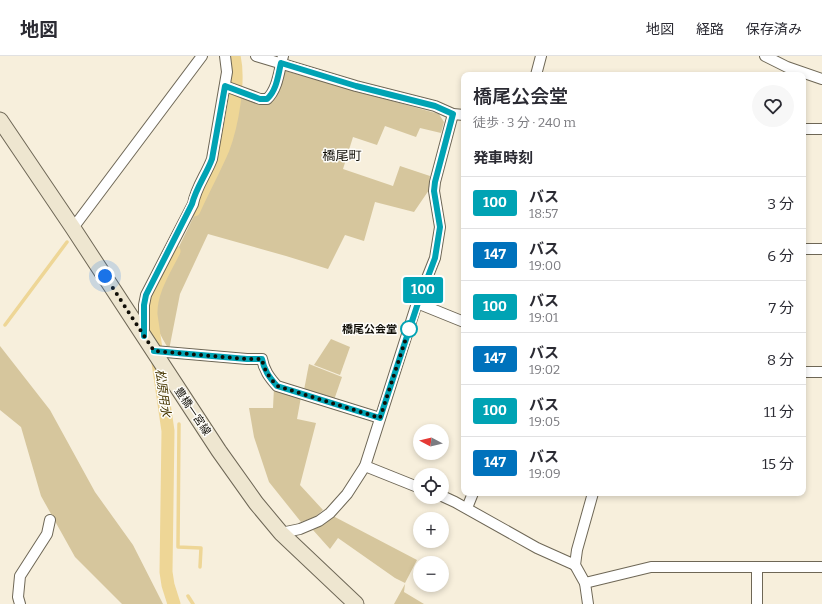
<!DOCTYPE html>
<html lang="ja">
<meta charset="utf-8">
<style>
:root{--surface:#fff;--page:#f7f7f7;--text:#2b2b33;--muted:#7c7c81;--line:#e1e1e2}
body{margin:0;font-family:Bitter,"Noto Sans JP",serif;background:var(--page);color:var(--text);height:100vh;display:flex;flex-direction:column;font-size:15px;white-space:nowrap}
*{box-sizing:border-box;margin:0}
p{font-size:13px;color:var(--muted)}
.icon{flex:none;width:22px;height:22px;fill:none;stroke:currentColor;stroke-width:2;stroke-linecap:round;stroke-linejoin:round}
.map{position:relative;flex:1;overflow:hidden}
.sheet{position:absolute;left:461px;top:16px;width:345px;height:424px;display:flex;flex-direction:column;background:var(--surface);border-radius:8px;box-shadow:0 2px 6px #0003}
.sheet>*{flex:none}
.badge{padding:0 8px;border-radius:3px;font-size:14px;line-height:26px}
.needle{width:26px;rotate:277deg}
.tools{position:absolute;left:413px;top:368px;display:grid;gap:8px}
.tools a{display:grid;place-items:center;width:36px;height:36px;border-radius:50%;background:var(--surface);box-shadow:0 2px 6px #0003;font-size:20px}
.you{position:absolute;width:20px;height:20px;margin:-10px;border:3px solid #fff;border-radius:50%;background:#1a73e8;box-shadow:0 0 0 6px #1a73e833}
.map>.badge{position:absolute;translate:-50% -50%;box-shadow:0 0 0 2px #fff}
h2{padding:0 12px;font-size:15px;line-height:36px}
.round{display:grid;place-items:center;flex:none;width:42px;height:42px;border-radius:21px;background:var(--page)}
.headline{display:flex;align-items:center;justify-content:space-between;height:68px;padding:0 12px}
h1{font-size:19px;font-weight:600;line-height:30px}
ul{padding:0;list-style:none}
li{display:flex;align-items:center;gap:12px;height:52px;padding:0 12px;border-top:1px solid var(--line)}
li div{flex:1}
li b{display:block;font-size:15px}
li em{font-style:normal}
li .badge{min-width:44px;font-weight:700;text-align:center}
header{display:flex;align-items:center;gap:24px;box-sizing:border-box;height:56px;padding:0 20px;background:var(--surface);border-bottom:1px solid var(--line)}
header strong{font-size:19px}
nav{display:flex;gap:22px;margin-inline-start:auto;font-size:14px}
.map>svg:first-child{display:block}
.green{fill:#d6c69d}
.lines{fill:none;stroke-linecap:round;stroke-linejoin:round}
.stream{stroke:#eed696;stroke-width:3.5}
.canal{stroke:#eed696;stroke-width:13}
.minor-casing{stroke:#6e6756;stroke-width:12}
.secondary-casing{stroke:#6e6756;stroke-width:17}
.minor{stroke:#fff;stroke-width:10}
.secondary{stroke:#eee6d0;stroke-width:15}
.line-casing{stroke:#fff;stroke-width:9}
.line{stroke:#00a3b4;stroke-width:6}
.walk{stroke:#100e07;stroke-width:4;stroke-dasharray:0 7.2}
.stop-dot{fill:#fff;stroke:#00a3b4;stroke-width:2}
.labels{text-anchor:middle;stroke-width:3;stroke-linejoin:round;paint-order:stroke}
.stop-label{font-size:11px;font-weight:bold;fill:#100e07;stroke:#fefdf9;text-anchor:end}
.street-label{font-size:11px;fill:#100e07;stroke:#fefdf9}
.water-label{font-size:12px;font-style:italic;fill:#473702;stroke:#fefdf9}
.quarter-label{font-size:13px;fill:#100e07;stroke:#fefdf9}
</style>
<header>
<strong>地図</strong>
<nav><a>地図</a><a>経路</a><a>保存済み</a></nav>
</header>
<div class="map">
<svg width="822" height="548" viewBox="0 0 822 548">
<rect width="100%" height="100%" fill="#f7efdc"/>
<g class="green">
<path d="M282 14 439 58 444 66 441 77 420 72 416 81 385 70 377 89 353 81 343 113 393 130 400 110 430 120 429 134 414 156 375 146 364 185 345 179 328 213 286 200 208 178 180 238 169 294C158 274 150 265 155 240L226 94 237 54 238 37 268 45Z"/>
<path d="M331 283 350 291 340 319 314 309Z"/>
<path d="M0 290 50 354 95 436 133 489 163 548H122L75 501 41 440 21 371 0 354Z"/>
<path d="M309 308 342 321 334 344 304 334Z"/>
<path d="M274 331 301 341 297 363 316 367 300 429 323 454 315 461 301 466 269 426 254 381 249 352H273Z"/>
<path d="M333 460 417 504 405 527 395 522 338 482 330 493 313 474 327 466Z"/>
<path d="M405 528 404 536 424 548H394Z"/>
</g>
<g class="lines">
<g class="stream">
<path d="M5 269 67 186"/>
<path d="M179 368 178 491 201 492 200 511"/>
<path d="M188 540 193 548"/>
</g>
<g class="canal">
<path d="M194 154C203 134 214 114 223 93 232 69 240 25 234 0"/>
<path d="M174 548 168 529 166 516 168 375 151 259C150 236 164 215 174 195"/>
</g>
<g class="minor-casing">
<g id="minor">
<path d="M256 0 356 30 435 50 453 58 464 59"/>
<path d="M765 0 787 11 822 23"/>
<path d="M536 19 541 0"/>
<path d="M225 30 260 43H267C278 33 279 14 283 0"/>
<path d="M803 73H822"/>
<path d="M73 172 202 0"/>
<path d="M803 193H822"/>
<path d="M417 247 464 266"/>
<path d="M144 280V249L146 239 193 148C196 131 206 119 212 103L227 16 225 0"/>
<path d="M154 295 247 303H262C264 314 269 321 277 330L380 362"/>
<path d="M803 316H822"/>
<path d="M365 410 420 432"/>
<path d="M442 440 455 446 537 492 575 509"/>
<path d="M467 452 473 437"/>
<path d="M281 477 300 473 319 465 330 457 347 438 365 410 417 247 435 202 440 171 434 135 435 126 453 58"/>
<path d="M585 527 651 511H822"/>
<path d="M20 548 18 541 20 520 47 478 50 464"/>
<path d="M588 548 585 527 575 509 577 494 593 437"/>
<path d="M757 548V511"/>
</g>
</g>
<g class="secondary-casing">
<path id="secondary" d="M0 64 73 172 219 395 256 447 281 477 356 548"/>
</g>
<use href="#minor" class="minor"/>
<use href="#secondary" class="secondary"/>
</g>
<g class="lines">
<g class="line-casing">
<path id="line" d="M144 280V249L146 239 192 148C196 132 206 119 212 103L225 30 260 43H267C277 34 278 19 281 7L356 30 435 50 453 58 435 126 434 135 440 171 435 202 418 247 380 362 277 330C269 321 264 314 262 303H247L154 295"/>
</g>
<use href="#line" class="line"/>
<path class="walk" d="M105 220 154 295 247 303H262C264 314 269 321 277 330L380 362 409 273"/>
</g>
<circle class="stop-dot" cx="409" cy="273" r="8"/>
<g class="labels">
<g class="stop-label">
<text x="397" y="277">橋尾公会堂</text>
</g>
<g class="street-label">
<text transform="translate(193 355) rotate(56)" y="4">豊橋一宮線</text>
</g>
<g class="water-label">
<text transform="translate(163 337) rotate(82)" y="4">松原用水</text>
</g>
<g class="quarter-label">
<text x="342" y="104">橋尾町</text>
</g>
</g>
</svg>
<div class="tools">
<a><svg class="needle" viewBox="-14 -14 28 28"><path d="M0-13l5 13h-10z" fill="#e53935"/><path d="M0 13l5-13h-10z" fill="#7c7c81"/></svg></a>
<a><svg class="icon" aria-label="locate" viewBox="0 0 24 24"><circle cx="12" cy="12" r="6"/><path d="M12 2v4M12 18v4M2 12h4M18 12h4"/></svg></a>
<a>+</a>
<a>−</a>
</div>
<div class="you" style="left:105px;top:220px"></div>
<b class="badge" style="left:423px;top:234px;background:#00a3b4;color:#fff">100</b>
<section class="sheet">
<div class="headline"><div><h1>橋尾公会堂</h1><p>徒歩 · 3 分 · 240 m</p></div><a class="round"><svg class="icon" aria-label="heart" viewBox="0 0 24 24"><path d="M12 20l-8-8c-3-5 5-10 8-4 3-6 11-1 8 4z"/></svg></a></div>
<h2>発車時刻</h2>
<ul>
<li><span class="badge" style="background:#00a3b4;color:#fff">100</span><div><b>バス</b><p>18:57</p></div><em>3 分</em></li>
<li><span class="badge" style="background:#0072bc;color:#fff">147</span><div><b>バス</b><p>19:00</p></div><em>6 分</em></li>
<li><span class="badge" style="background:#00a3b4;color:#fff">100</span><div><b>バス</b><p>19:01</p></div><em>7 分</em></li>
<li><span class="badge" style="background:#0072bc;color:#fff">147</span><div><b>バス</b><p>19:02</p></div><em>8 分</em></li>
<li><span class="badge" style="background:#00a3b4;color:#fff">100</span><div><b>バス</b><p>19:05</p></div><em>11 分</em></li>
<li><span class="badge" style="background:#0072bc;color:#fff">147</span><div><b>バス</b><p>19:09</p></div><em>15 分</em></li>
</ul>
</section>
</div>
